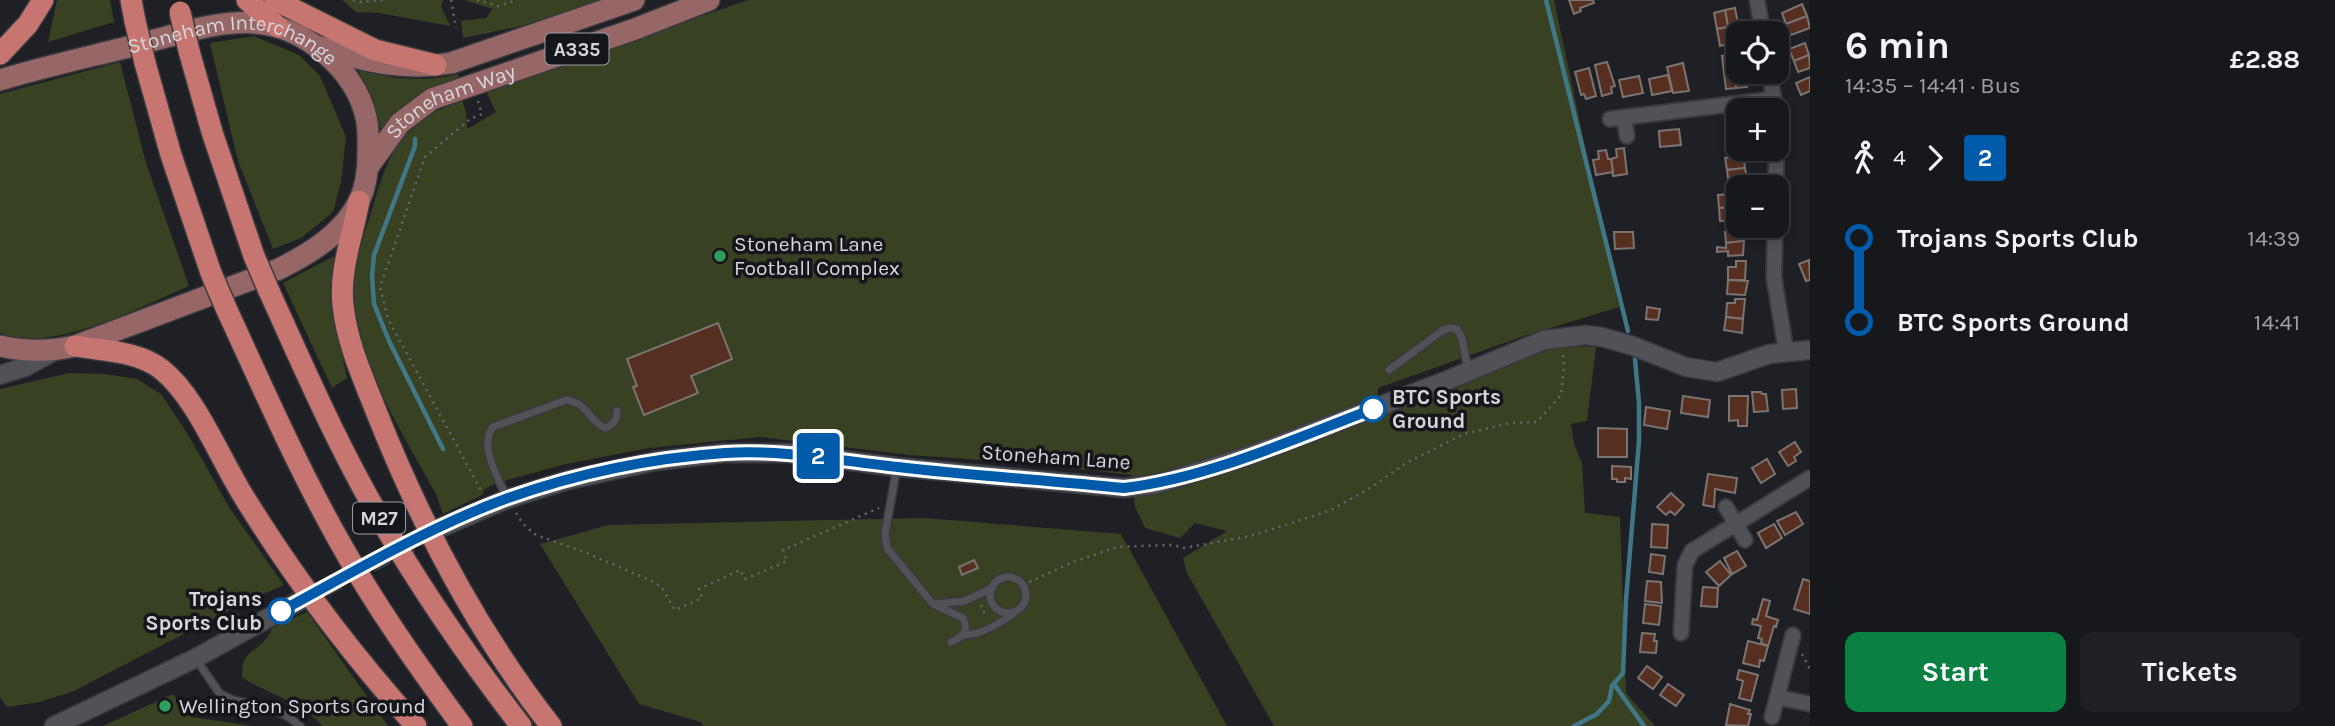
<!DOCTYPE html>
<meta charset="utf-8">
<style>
:root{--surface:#16181c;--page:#1f2125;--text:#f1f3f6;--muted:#9ea0a3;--line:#35373b;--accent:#0b8043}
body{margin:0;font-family:Karla,sans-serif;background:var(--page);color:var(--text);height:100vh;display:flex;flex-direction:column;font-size:26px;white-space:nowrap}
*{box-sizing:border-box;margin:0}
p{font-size:23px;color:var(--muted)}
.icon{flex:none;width:38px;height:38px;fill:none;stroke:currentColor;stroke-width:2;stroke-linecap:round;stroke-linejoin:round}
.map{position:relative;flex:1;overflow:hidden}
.sheet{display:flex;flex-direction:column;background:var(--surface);width:525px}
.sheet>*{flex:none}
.badge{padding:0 14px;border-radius:5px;font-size:24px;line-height:46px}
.buttons{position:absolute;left:1726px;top:21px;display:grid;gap:14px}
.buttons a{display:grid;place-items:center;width:63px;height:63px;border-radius:14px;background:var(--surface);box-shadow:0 4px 10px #0003,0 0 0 2px var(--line);font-size:35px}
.map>.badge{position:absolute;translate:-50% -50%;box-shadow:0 0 0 4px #fff}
.legs{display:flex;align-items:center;gap:10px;height:77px;padding:0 35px;font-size:23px}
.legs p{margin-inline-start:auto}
.head{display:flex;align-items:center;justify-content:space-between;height:119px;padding:0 35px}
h1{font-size:38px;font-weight:700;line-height:52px}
.action{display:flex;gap:14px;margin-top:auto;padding:14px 35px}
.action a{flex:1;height:80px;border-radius:14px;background:var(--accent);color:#fff;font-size:28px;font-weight:700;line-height:80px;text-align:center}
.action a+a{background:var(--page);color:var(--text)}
ul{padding:0 35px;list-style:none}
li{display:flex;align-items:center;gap:24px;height:84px;font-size:26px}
li i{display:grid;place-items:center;width:10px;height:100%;margin:0 9px;background:currentColor}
li i::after{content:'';width:18px;height:18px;margin:-9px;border:5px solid;border-radius:50%;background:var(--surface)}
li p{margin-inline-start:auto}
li:first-child i{background:linear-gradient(#0000 50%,currentColor 0)}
li:last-child i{background:linear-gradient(currentColor 50%,#0000 0)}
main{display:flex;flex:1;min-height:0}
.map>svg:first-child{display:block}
.green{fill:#384222}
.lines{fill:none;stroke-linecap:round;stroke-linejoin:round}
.stream{stroke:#407786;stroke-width:4.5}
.building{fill:#562f21;stroke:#7c7471;stroke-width:2}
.tertiary-tunnel{stroke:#3a3b40;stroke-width:18;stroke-dasharray:18 9;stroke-linecap:butt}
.service-casing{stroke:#393a3f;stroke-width:10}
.minor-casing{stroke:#393a3f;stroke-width:18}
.tertiary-casing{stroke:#393a3f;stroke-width:21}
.primary-casing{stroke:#393a3f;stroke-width:24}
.motorway-casing{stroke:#393a3f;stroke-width:24}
.path{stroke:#66676c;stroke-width:2.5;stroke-dasharray:2 5;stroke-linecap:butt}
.service{stroke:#505258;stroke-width:7}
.minor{stroke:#505258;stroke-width:14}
.tertiary{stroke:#505258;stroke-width:18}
.primary{stroke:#976767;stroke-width:21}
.motorway{stroke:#c67571;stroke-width:21}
.motorway-bridge-casing{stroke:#393a3f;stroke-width:24;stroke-linecap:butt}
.motorway-bridge{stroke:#c67571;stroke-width:21}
.line-1-casing{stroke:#fff;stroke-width:16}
.line-1{stroke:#025aaa;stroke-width:10}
.leisure-dot{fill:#2e9e5b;stroke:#15161c;stroke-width:2.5}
.stop-1-dot{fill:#fff;stroke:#025aaa;stroke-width:3.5}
.labels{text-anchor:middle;stroke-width:7;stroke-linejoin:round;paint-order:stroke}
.shield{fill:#15161c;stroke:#9c9da2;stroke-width:2}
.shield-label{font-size:19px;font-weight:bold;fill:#d6d7db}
.street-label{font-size:21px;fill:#d6d7db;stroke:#15161c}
.poi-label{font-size:21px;fill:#d6d7db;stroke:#15161c;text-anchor:start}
.stop-label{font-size:21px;font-weight:bold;fill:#d6d7db;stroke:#15161c;text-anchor:start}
</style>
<main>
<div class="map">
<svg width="1810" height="726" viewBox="0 0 1810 726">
<rect width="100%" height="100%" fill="#1e2025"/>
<g class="green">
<path d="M57 0H110L114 22 48 42Z"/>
<path d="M342 0H443L441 6 450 26 379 13 356 12Z"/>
<path d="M464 0H600L526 25 463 38 461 21 486 18 493 9Z"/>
<path d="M749 0H1554L1619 307 1521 337 1378 388V415L1540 345 1596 347 1587 421 1571 424 1574 444 1582 463 1585 513 1620 517 1626 693 1655 726H1274L1187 573 1183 558 1227 531 1195 523 1180 538 1145 528 1135 507 1132 475 1013 462 909 455 760 437 649 448 566 464 496 483 484 490 482 495 443 514 437 496C406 439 368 382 357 317 355 309 352 299 352 291 353 261 366 231 374 203 391 146 404 122 462 100L466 112 467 129 496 112 485 89Z"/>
<path d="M254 36 299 55 320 76 346 137 341 182 333 212 301 238 273 249 238 161 210 43Z"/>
<path d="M120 62 146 163 189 286C139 307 53 354 0 333V94Z"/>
<path d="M358 70C392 79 425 83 458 74L460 79C422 91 409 100 383 129L380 128 372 97Z"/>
<path d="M334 256 332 309 347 378 332 388 283 283Z"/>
<path d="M69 373 105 374 137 379 161 394 187 433 229 507 284 585 247 601 74 691 40 702 7 707 0 697V389Z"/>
<path d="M925 518 1121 534 1227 726H703L701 722 639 704 540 544 608 525Z"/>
<path d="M307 612 388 726H322C302 701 268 695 242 677 241 645 262 655 272 628Z"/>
<path d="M173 694 192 717 252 726H103Z"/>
</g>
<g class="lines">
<g class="stream">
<path d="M1546 0 1628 331"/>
<path d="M415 139V146L374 255 372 276 374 304 389 341 443 449"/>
<path d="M1614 684 1644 726"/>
<path d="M1574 726 1597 714 1609 701 1612 686 1623 673 1626 600 1639 441V403L1635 359"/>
</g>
</g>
<g class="building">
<path d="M1569 0H1593L1594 3 1580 8 1581 11 1574 14Z"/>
<path d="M1802 4 1807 16 1786 24 1782 13Z"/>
<path d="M1735 8 1738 24 1728 27 1725 10Z"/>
<path d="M1725 10 1728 27 1717 29 1714 13Z"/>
<path d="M1807 16 1810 28 1791 35 1786 24Z"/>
<path d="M1738 24 1740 33H1738V42L1732 43 1728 27Z"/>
<path d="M1728 27 1732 43 1720 46 1717 29Z"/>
<path d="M1805 43 1809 55 1794 61 1789 49Z"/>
<path d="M1733 55 1734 72 1724 73 1722 56Z"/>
<path d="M1809 55 1810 68 1798 72 1794 61Z"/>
<path d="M1607 62 1615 86 1611 87 1612 93 1602 96 1595 65Z"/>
<path d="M1683 63 1689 91 1673 93 1667 67Z"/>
<path d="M1589 68 1596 96 1586 99 1584 94 1581 95 1575 72Z"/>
<path d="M1734 72H1746L1747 87 1736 88Z"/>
<path d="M1734 72 1736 88 1726 89 1724 73Z"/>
<path d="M1668 75 1672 91 1652 95 1649 79Z"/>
<path d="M1639 76 1643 93 1623 97 1619 80Z"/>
<path d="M1810 77V91L1801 95 1796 83Z"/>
<path d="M1735 116 1737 135 1727 136 1725 117Z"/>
<path d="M1679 129 1681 145 1660 147 1659 131Z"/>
<path d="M1737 135 1738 149H1750L1729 151 1727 136Z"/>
<path d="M1624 148 1627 174 1613 176 1611 159 1617 157 1616 149Z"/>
<path d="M1606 150 1608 159H1611L1613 172 1596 175 1593 160 1599 159 1598 151Z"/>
<path d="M1743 152 1745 168 1727 170 1725 158 1734 157V153Z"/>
<path d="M1745 168 1748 183 1729 185 1727 170Z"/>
<path d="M1738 188V207L1719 208 1718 195 1733 194 1732 189Z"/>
<path d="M1738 207V220L1720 221 1719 208Z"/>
<path d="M1743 227 1744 241 1726 243 1725 232 1736 231V228Z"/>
<path d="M1614 232H1633L1634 248 1615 249Z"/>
<path d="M1744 241 1743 255 1728 256V251L1717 252V247L1726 248V243Z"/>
<path d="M1809 260 1810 280 1806 281 1799 264Z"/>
<path d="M1736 261H1746L1745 280H1728V267H1736Z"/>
<path d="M1728 280 1748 281 1745 295 1727 294Z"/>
<path d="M1735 299H1745L1743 319 1726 317 1727 303H1735Z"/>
<path d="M1647 307 1660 309 1658 320 1646 319Z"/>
<path d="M1726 317 1743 319 1742 333 1724 330Z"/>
<path d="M718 323 732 359 691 376 698 393 644 415 633 387 637 386 627 359Z"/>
<path d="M1796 389 1797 408 1783 409 1782 390Z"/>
<path d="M1752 392H1761L1762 394H1766L1768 411 1754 412Z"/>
<path d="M1683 396 1710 400 1708 417 1681 413Z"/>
<path d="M1729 396H1748L1747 426H1738V420L1729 421Z"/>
<path d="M1646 407 1670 411 1667 429 1644 425Z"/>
<path d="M1598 428 1627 429V457H1598Z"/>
<path d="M1795 442 1801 452 1794 457 1796 461 1788 466 1779 452Z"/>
<path d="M1767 459 1775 474 1761 483 1752 468Z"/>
<path d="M1612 466 1631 467V479L1625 478V482H1617V479H1612Z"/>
<path d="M1708 474 1737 478 1735 493 1715 489 1714 507 1703 505Z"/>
<path d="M1671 493 1684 505 1675 515 1670 511 1666 515 1657 507Z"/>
<path d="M1796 512 1803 524 1785 535 1777 521Z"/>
<path d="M1652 524 1668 525 1667 548 1651 547Z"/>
<path d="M1774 524 1782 538 1766 548 1758 533Z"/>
<path d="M1737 551 1746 566 1732 574 1724 558Z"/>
<path d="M1651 554 1665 556 1663 574 1649 572Z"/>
<path d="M974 560 978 568 962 575 959 567Z"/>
<path d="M1720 561 1731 575 1719 586 1706 572Z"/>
<path d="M1803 579 1810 581V614L1794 609Z"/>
<path d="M1647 581 1661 582 1662 603 1645 601Z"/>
<path d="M1703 587 1718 588 1717 607 1701 606Z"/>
<path d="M1763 599 1770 601 1766 616 1778 620 1776 627 1774 626 1768 646 1761 643 1762 639 1758 638 1761 626 1752 624 1753 619 1757 620Z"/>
<path d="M1645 604 1661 606 1659 625 1643 623Z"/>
<path d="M1642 633 1655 634 1654 641H1657L1656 653 1640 652Z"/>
<path d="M1748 641 1768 646 1764 661 1760 660 1759 667 1743 663Z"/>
<path d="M1647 666 1662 677 1653 689 1638 678Z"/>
<path d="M1739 670 1758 675 1751 701 1739 698 1743 681 1737 679Z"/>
<path d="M1668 684 1684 695 1676 706 1660 695Z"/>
<path d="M1730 704 1750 710 1748 714H1751L1748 726 1726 725Z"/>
</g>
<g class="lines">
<path class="tertiary-tunnel" d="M299 601 442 527"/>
<g class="service-casing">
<g id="service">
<path d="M1389 370 1443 330 1451 328 1457 329 1462 338 1468 371"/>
<path d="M897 467 885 534 887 548 933 604 963 618C969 631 963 637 951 642"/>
<path d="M507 499C499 478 478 446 493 427L566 400C590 404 586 419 605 428 614 425 617 420 617 411"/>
<circle cx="1008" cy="595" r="18"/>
<path d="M934 604 965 601 992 588"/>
<path d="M234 616 243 630"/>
<path d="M964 635C981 635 999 624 1013 614"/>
<path d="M196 659 220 694 233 700 273 709 290 718 300 726"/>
</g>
</g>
<g class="minor-casing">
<g id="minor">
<path d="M1757 0 1763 33"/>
<path d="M1769 72 1775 105"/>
<path d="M1624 117 1627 136"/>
<path d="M1610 119 1774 99"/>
<path d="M1776 187V114"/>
<path d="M1775 226 1774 278 1786 351"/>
<path d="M1726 507 1745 540"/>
<path d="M1681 633 1685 565 1692 551 1810 478"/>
<path d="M1777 697 1810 704"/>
<path d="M1772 717 1793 635"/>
</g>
</g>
<g class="tertiary-casing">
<g id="tertiary">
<path d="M0 375 25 367 56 350"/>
<path d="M442 527 507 499 568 480 656 461 723 453H789L897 467 1124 488 1157 484 1251 455 1448 380 1544 340 1585 335 1602 337 1633 346 1686 367 1717 372 1769 354 1810 350"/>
<path d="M54 726 196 658 299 601"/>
</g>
</g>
<g class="primary-casing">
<g id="primary">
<path d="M321 47C365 62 404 71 451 63L634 0"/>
<path id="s1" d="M0 80C46 66 93 56 140 44 176 35 217 20 255 23 304 26 355 69 366 117 369 129 368 142 368 155 368 170 366 187 359 201 344 233 309 254 279 269L75 346C49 352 26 352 0 346"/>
<path id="s2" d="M368 167 400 123 432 99 635 29 709 0"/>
</g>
</g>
<g class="motorway-casing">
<g id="motorway">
<path d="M131 0 135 21"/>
<path d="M247 0 278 27"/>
<path d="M275 0 375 50 436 65"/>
<path d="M189 51 212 132 254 256"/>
<path d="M0 54 28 24 43 0"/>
<path d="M145 63 171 155 211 273"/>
<path d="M359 201C353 235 339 270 343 305 347 344 364 380 378 416 422 526 478 633 551 726"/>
<path d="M269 291C304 368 338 447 381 520 423 592 470 660 521 726"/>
<path d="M226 308C262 386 296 464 338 539 374 604 418 666 462 726"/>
<path d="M75 346C104 351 138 351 161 369 196 396 220 459 244 497 294 578 353 656 416 726"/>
</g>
</g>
<g class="path">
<path d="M353 0 360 2 386 0"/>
<path d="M451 0 456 28"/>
<path d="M477 0 498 6 517 0"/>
<path d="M478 101 482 114 470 119 425 157 380 287 388 319 483 494"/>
<path d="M516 513 523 524 536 535 584 552 654 582 662 588 675 610 702 598 699 589 740 570 745 579 787 561 783 550 879 508"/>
<path d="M1023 585 1073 562 1117 547 1172 545 1184 548 1250 536 1329 511 1367 490 1406 463 1464 434 1510 423 1537 422 1561 395 1564 366 1563 353"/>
<path d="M981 605 986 618"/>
<path d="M1802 654 1810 669"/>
</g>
<use href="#service" class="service"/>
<use href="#minor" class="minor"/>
<use href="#tertiary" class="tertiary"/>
<use href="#primary" class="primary"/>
<use href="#motorway" class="motorway"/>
<g class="motorway-bridge-casing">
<g id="motorway-bridge">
<path d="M180 12 189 51"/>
<path d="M135 21 145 63"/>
<path d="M254 256 269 291"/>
<path d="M211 273 226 308"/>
</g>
</g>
<use href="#motorway-bridge" class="motorway-bridge"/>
</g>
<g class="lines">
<g class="line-1-casing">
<path id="line-1" d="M281 611C353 572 431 526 508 498 576 474 652 458 725 453 783 449 840 461 898 467 973 476 1049 480 1124 488 1208 478 1294 439 1373 409"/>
</g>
<use href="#line-1" class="line-1"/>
</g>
<g class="leisure-dot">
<circle cx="720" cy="256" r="7"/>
<circle cx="165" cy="706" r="7"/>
</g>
<g class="stop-1-dot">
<circle cx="1373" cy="409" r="12"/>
<circle cx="281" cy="611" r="12"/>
</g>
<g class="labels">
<g class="shield">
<rect x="545.5" y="33.5" width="63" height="31" rx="5"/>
<rect x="353" y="502.5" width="52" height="31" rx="5"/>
</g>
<g class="shield-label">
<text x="577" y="56">A335</text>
<text x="379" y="525">M27</text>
</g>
<g class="street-label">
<text dy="7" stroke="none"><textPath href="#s1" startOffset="242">Stoneham Interchange</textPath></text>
<text dy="7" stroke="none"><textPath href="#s2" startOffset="110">Stoneham Way</textPath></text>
<text transform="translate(1056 457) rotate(4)" y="7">Stoneham Lane</text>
</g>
<g class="poi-label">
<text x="734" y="251">Stoneham Lane<tspan x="734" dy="24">Football Complex</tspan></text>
<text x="179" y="713">Wellington Sports Ground</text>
</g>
<g class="stop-label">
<text x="1392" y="404">BTC Sports<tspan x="1392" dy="24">Ground</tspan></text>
<text x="262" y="606" text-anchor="end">Trojans<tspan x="262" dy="24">Sports Club</tspan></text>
</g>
</g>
</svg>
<div class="buttons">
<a><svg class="icon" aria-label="locate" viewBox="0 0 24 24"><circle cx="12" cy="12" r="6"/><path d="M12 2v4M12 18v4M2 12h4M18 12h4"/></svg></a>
<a>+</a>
<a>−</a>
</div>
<b class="badge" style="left:818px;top:456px;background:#025aaa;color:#fff">2</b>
</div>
<section class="sheet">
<div class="head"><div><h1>6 min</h1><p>14:35 – 14:41 · Bus</p></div><b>£2.88</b></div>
<div class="legs"><svg class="icon" aria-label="walk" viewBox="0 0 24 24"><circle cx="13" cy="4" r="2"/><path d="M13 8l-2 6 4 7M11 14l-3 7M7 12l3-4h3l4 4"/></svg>4<svg class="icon" aria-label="forward" viewBox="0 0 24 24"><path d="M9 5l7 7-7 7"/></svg><b class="badge" style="background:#025aaa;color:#fff">2</b></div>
<ul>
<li><i style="color:#025aaa"></i><b>Trojans Sports Club</b><p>14:39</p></li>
<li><i style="color:#025aaa"></i><b>BTC Sports Ground</b><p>14:41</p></li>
</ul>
<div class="action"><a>Start</a><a>Tickets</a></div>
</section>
</main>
